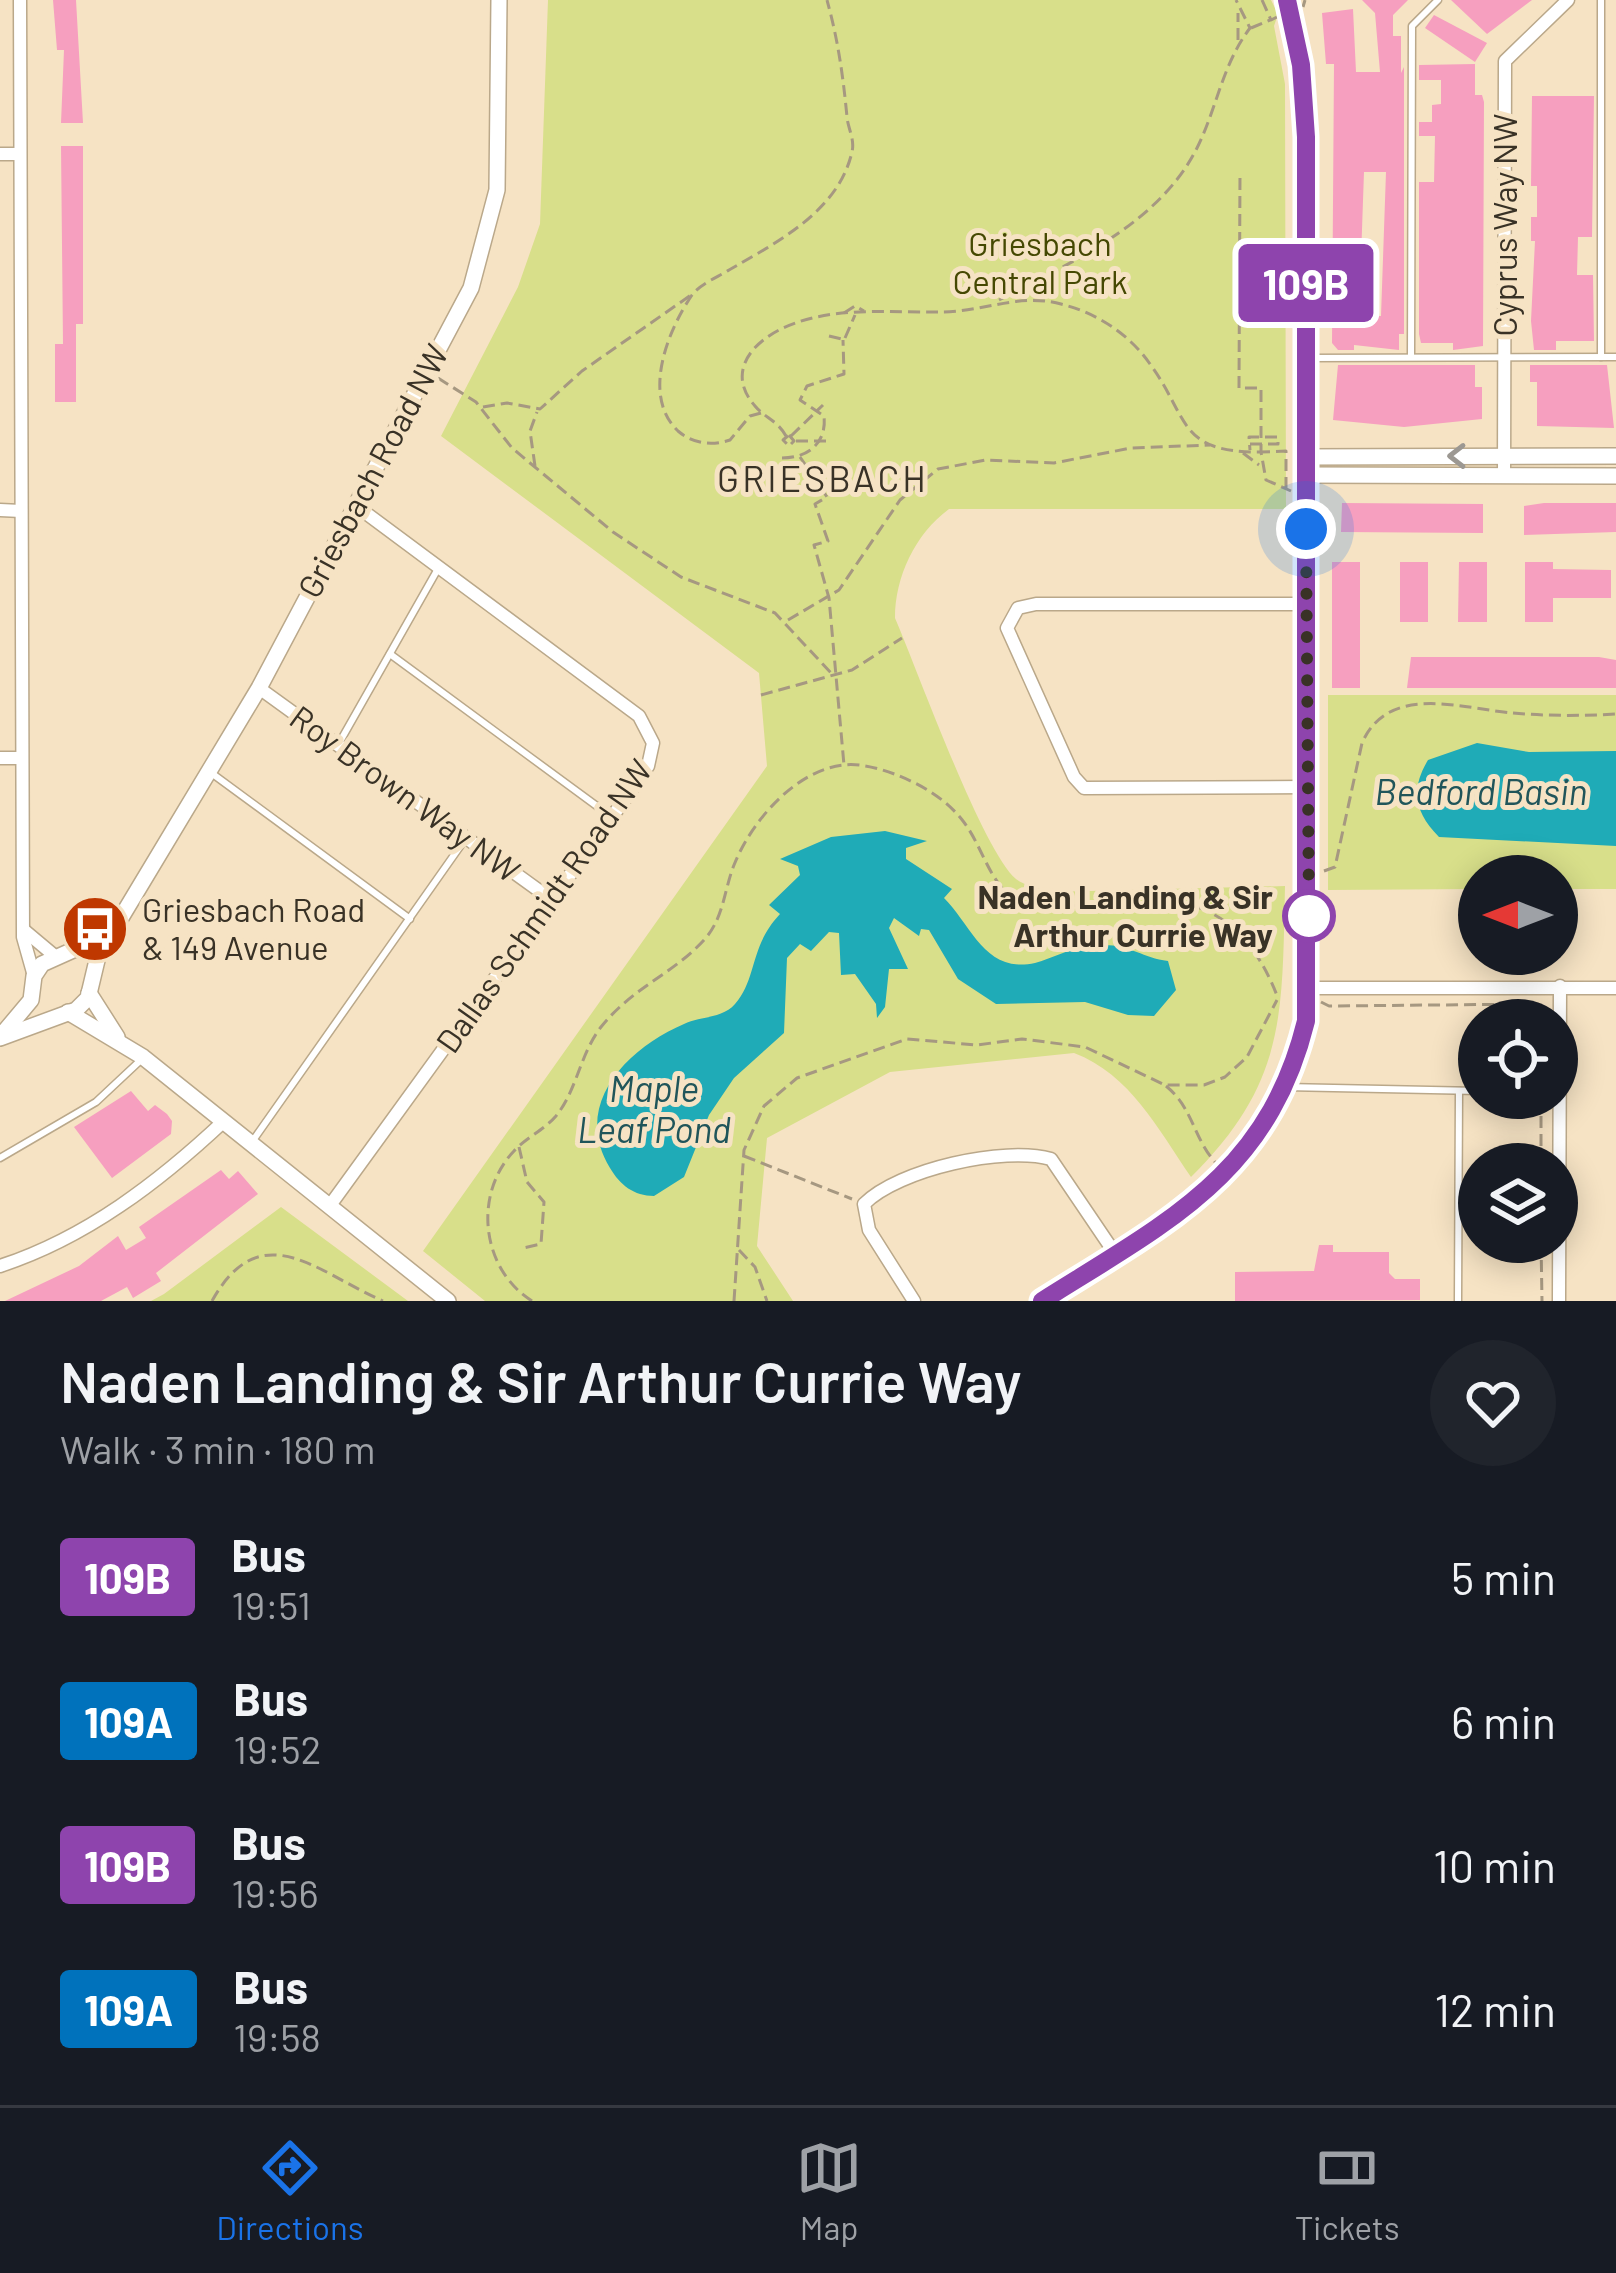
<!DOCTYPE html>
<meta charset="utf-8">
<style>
:root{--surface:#171b24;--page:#20242c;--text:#f1f3f6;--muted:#9ea1a6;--line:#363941;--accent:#1a73e8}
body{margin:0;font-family:Barlow,sans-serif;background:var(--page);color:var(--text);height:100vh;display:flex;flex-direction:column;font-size:45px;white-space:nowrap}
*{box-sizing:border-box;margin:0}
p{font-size:39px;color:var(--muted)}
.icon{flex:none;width:66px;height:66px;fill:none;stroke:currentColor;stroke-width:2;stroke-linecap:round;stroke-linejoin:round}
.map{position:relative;height:1301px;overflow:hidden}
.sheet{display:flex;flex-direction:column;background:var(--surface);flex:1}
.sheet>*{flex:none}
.badge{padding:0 24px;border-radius:9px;font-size:42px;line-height:78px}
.needle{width:78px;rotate:270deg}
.fabs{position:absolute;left:1458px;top:855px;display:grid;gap:24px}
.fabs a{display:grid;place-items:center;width:120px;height:120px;border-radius:50%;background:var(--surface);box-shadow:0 6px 30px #0003;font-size:60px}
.you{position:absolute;width:60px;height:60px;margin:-30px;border:9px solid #fff;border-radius:50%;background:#1a73e8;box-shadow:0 0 0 18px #1a73e833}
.map>.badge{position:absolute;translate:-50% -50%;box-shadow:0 0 0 6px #fff}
.round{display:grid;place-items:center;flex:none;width:126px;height:126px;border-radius:63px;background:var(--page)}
.head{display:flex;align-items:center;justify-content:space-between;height:204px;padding:0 60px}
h1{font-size:57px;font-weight:600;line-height:90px}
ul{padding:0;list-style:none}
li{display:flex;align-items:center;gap:36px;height:144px;padding:0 60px}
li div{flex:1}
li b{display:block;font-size:45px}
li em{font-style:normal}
li .badge{min-width:132px;font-weight:700;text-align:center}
.tabs{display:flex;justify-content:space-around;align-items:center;height:168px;border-top:3px solid var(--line);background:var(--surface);font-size:33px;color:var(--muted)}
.tabs a{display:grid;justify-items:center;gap:6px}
.tabs .on{color:var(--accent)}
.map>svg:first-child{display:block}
.green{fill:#d8df8a}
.water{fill:#1fabb7}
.building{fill:#f69fbf;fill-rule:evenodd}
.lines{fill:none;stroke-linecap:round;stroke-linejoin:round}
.service-casing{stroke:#baa88a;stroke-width:9}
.minor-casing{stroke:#baa88a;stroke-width:15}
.tertiary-casing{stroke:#baa88a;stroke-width:18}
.path{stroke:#a69881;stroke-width:3;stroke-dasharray:12 6;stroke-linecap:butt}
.service{stroke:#fff;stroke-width:6}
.minor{stroke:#fff;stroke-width:12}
.tertiary{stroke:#fff;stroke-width:15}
.oneway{stroke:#9c9892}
.line-casing{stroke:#fff;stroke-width:27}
.line{stroke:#8e44ad;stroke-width:18}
.walk{stroke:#393226;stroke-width:12;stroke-dasharray:0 21.6}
.stop-dot{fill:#fff;stroke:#8e44ad;stroke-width:6}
.labels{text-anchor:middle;stroke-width:10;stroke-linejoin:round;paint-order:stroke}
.street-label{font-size:33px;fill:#393226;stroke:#f6e3c4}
.park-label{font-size:33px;fill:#454802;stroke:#f6e3c4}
.stop-label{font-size:33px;font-weight:bold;fill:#393226;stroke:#f6e3c4;text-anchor:end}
.poi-label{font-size:33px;fill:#393226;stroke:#f6e3c4;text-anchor:start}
.neighbourhood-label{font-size:36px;letter-spacing:3px;fill:#393226;stroke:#f6e3c4}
.water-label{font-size:36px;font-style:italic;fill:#20555a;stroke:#f6e3c4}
</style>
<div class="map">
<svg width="1616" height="1301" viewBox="0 0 1616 1301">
<rect width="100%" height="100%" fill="#f6e3c4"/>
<g class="green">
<path d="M548 0H1271L1278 14 1274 26 1285 84 1286 509H949C915 534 895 577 895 618 917 669 982 850 1016 879 1025 886 1040 888 1051 892L1285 886C1282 1013 1287 1082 1191 1177 1158 1129 1130 1074 1074 1053L890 1072 767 1138 757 1246 793 1301H485L423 1251 767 766 759 673 441 436 518 287 540 224Z"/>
<path d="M1328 695H1616V889H1557V876H1479V889L1328 890Z"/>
<path d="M281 1207 408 1301H151L164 1294Z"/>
</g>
<g class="water">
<path d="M1477 743 1529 752 1616 751V846L1439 837C1415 813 1410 790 1428 760Z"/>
<path d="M885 831 927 841 906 848V859L952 889 944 898C972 926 985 974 1035 963 1053 958 1070 948 1089 946 1129 941 1139 958 1168 961L1176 990 1154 1016 1128 1015 1085 1002 996 1004 958 979 929 930 921 929 919 936 894 918 889 928 908 969H889L885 1007 877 1018 876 1004 855 974 841 975 839 933 829 932 811 951 800 944 787 958 784 1033 734 1078 709 1115 684 1177 654 1196C634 1196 620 1185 610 1168 571 1104 628 1048 684 1024 700 1016 722 1019 735 1004 758 977 749 947 780 914L769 905 800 875 798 866 780 859 831 837Z"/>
</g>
<g class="building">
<path d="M53 0H76L83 123H61L64 50H57Z"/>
<path d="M1362 0H1408L1393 15V36H1401V73L1404 67V334H1399V350L1354 345V350H1338L1332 343 1334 64H1326L1322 13 1353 9 1356 72H1380L1375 13ZM1364 172H1386L1381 316H1359Z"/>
<path d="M1451 0H1532L1487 34Z"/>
<path d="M1434 15 1487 43 1475 62 1425 28Z"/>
<path d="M1475 64V95H1482L1484 102 1483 346 1453 350V343H1421L1419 334V182H1434L1435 136H1419V122H1432V105L1441 104V80H1419V65Z"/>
<path d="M1532 96H1594L1592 237H1578L1577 275H1593L1594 341H1556V350H1534L1531 321 1535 241H1531V217H1537V186H1531Z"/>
<path d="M61 146H83V324H76V402H55V344H63Z"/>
<path d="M1338 365H1475V387H1482V419L1404 427 1333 420Z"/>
<path d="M1530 365H1607L1614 428 1537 426V382H1530Z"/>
<path d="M1342 503 1483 504V533L1341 532Z"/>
<path d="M1544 503H1616V532L1524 535V506Z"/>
<rect x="1332" y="562" width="28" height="126"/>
<rect x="1400" y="562" width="28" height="60"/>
<path d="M1459 562H1487V622H1458Z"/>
<path d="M1525 562H1553V569L1611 570V598H1553V622H1525Z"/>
<path d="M1411 657H1599L1616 660V688H1407Z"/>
<path d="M131 1091 148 1111 155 1105 167 1114 172 1121 171 1134 112 1178 74 1127Z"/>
<path d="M221 1170 229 1179 238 1171 258 1194 156 1273 161 1281 133 1298 127 1287 101 1301H5L79 1266 118 1236 126 1250 146 1238 139 1227Z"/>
<path d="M1319 1245H1333V1252H1389V1273L1395 1279H1420V1300L1235 1301V1272L1314 1271Z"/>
</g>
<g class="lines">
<g class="service-casing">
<g id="service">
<path d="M1601 0V357"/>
<path d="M1411 356 1412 26 1438 0"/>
<path d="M1308 358 1616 357"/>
<path d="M390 654 609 815"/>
<path d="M338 745 439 567"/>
<path d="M210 772 410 919"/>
<path d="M1285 1087 1479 1091"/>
<path d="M254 1139 466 838"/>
<path d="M0 1158 96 1102 143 1058"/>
<path d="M1458 1301 1459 1091"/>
</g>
</g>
<g class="minor-casing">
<g id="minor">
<path d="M20 0 23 937 34 976"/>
<path d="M0 154H19"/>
<path d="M1504 476 1505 61 1568 0"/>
<path d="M0 510 21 511"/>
<path d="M1307 604H1036L1018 608 1007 628 1074 777 1084 788 1308 787"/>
<path d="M259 688 552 900"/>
<path d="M0 758H21"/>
<path d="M25 931 56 957"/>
<path d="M1308 988H1616"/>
<path d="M331 1204 625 799 648 766 653 743 639 716 355 505"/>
<path d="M0 1266C86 1238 159 1182 224 1121"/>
<path d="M914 1301 869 1230 864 1204C899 1169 1004 1146 1051 1159L1116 1255"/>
<path d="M1559 1301 1560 986"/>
</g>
</g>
<g class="tertiary-casing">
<g id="tertiary">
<path d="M1306 457 1616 456"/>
<path d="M1306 475 1616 476"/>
<path d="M89 993 117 1037"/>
<path d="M68 1012 143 1057 448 1301"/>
<path d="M0 1037 31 1000 34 976 42 964 91 942 109 925"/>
<path d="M0 1038 76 1010 88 998 98 956 259 688 471 288 497 190 499 0"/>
<path d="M1042 1301C1167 1223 1268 1175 1307 1021L1306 137 1301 65 1287 0"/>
</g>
</g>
<g class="path">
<path d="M1262 0 1271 20 1277 17"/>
<path d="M1303 7 1305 0"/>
<path d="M1251 28 1270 20"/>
<path d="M1238 40V13"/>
<path d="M999 300C1070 263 1159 224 1197 148 1217 108 1222 65 1250 28L1236 0"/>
<path d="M844 313 855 306 864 311"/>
<path d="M829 336 842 339"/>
<path d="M845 338 855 315"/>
<path d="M438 378 476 402 512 448 613 532 681 577 775 613 833 675"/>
<path d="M483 407 507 403 540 409 582 371 691 295"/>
<path d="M761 413 750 416 730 440C712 446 693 444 678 431 641 396 668 330 692 295 700 284 718 277 729 270 777 242 838 212 852 152 855 139 848 129 847 117 843 75 838 40 827 0"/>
<path d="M789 435 794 441 789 446 783 440Z"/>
<path d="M786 436C777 420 765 418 755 406 726 373 751 343 783 328 833 305 892 313 944 312 985 311 1020 293 1061 304 1097 313 1129 334 1150 364 1189 417 1177 453 1261 452V388H1239L1240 173"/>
<path d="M791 436 823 405"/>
<path d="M796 441H826"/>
<path d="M1250 444H1278V437H1249L1250 450"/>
<path d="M1243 453 1259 465"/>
<path d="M800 457 827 497 815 504 828 541 814 545 829 598 844 765"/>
<path d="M782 458C808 458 827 443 824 416L800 400 807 386 844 374 843 340"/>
<path d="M535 466 530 431 537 412"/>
<path d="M1286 489V451L1261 452 1266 480 1291 491"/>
<path d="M788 620 839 590 900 500 938 469 986 460 1054 463 1131 448 1210 445"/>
<path d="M761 695 852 670 902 638"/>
<path d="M1324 871 1335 867 1362 743C1389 682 1463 709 1513 713 1547 716 1582 716 1616 714"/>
<path d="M1321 1002 1329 1006 1538 1004 1541 1020"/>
<path d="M1166 1086C1193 1108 1193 1137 1215 1162"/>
<path d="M1541 1098V1164"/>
<path d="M519 1147 527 1182 544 1202 541 1244 523 1248"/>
<path d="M744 1156 852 1199"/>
<path d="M1541 1242 1542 1301"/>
<path d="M739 1250 755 1267 767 1301"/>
<path d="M212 1301C261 1213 318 1273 383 1301"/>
<path d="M532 1301C481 1269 473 1194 514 1151 527 1137 544 1130 556 1116 577 1090 580 1054 601 1027 633 987 673 974 704 940 724 918 724 890 734 865 751 822 795 770 844 765 861 763 881 769 897 775 922 785 946 799 963 821 987 852 991 899 1036 908 1057 912 1079 903 1099 901 1190 890 1244 910 1278 998"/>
<path d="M734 1301 744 1150 764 1106 797 1078 907 1039 977 1045 1022 1039 1085 1047 1165 1085H1204L1225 1077 1247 1057 1277 1000"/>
</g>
<use href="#service" class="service"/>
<use href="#minor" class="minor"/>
<use href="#tertiary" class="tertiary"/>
</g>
<defs><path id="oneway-chevron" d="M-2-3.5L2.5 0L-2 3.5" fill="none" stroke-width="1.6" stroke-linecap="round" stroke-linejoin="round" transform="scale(3)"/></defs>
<use class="oneway" href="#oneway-chevron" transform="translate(1457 456) rotate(180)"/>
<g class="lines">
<g class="line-casing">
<path id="line" d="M1042 1301C1167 1222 1268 1175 1306 1021V137L1301 65 1287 0"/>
</g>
<use href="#line" class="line"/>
<path class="walk" d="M1306 529 1309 916"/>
</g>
<defs>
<g id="bus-disc" transform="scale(3.45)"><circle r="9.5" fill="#bf3800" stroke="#f6e3c4"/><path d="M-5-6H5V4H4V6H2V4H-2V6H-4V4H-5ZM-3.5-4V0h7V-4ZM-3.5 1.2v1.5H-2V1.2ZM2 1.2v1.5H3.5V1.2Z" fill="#fff"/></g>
</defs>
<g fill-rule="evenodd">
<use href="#bus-disc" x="95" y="929"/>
</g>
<circle class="stop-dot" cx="1309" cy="916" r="24"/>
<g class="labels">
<g class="street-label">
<text transform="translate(1505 225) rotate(-90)" y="12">Cyprus Way NW</text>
<text transform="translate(373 471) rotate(-62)" y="12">Griesbach Road NW</text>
<text transform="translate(405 794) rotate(36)" y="12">Roy Brown Way NW</text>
<text transform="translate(544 906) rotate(-55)" y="12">Dallas Schmidt Road NW</text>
</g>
<g class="park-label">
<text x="1040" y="256">Griesbach<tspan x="1040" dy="38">Central Park</tspan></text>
</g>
<g class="stop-label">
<text x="1273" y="909">Naden Landing &amp; Sir<tspan x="1273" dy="38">Arthur Currie Way</tspan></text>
</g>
<g class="poi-label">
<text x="142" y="922">Griesbach Road<tspan x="142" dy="38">&amp; 149 Avenue</tspan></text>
</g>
<g class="neighbourhood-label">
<text x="823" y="492">GRIESBACH</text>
</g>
<g class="water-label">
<text x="1481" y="805">Bedford Basin</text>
<text x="654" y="1102">Maple<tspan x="654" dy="41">Leaf Pond</tspan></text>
</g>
</g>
</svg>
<div class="fabs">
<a><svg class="needle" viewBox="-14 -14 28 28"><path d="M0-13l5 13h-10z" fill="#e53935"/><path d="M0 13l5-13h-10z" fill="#9ea1a6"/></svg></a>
<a><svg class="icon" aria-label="locate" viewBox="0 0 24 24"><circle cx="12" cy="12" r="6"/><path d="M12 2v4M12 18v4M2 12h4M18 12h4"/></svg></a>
<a><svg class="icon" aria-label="layers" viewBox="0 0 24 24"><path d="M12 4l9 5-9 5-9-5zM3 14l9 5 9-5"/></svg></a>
</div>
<div class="you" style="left:1306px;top:529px"></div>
<b class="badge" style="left:1306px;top:283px;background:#8e44ad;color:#fff">109B</b>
</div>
<section class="sheet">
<div class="head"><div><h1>Naden Landing &amp; Sir Arthur Currie Way</h1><p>Walk · 3 min · 180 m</p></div><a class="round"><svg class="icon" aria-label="heart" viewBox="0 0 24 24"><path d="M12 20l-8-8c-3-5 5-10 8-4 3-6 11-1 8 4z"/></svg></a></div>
<ul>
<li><span class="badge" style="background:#8e44ad;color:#fff">109B</span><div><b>Bus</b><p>19:51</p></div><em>5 min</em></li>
<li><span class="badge" style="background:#0072bc;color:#fff">109A</span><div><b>Bus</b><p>19:52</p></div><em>6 min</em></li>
<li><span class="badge" style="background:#8e44ad;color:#fff">109B</span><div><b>Bus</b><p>19:56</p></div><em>10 min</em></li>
<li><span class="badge" style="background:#0072bc;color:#fff">109A</span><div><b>Bus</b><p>19:58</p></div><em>12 min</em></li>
</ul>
</section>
<nav class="tabs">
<a class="on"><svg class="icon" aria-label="directions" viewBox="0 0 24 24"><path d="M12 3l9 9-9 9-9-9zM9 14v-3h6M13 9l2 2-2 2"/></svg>Directions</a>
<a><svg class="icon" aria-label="map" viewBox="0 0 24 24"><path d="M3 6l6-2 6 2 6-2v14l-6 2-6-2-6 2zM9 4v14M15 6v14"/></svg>Map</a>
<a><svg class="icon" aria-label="tickets" viewBox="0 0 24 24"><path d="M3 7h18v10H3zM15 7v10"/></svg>Tickets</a>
</nav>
